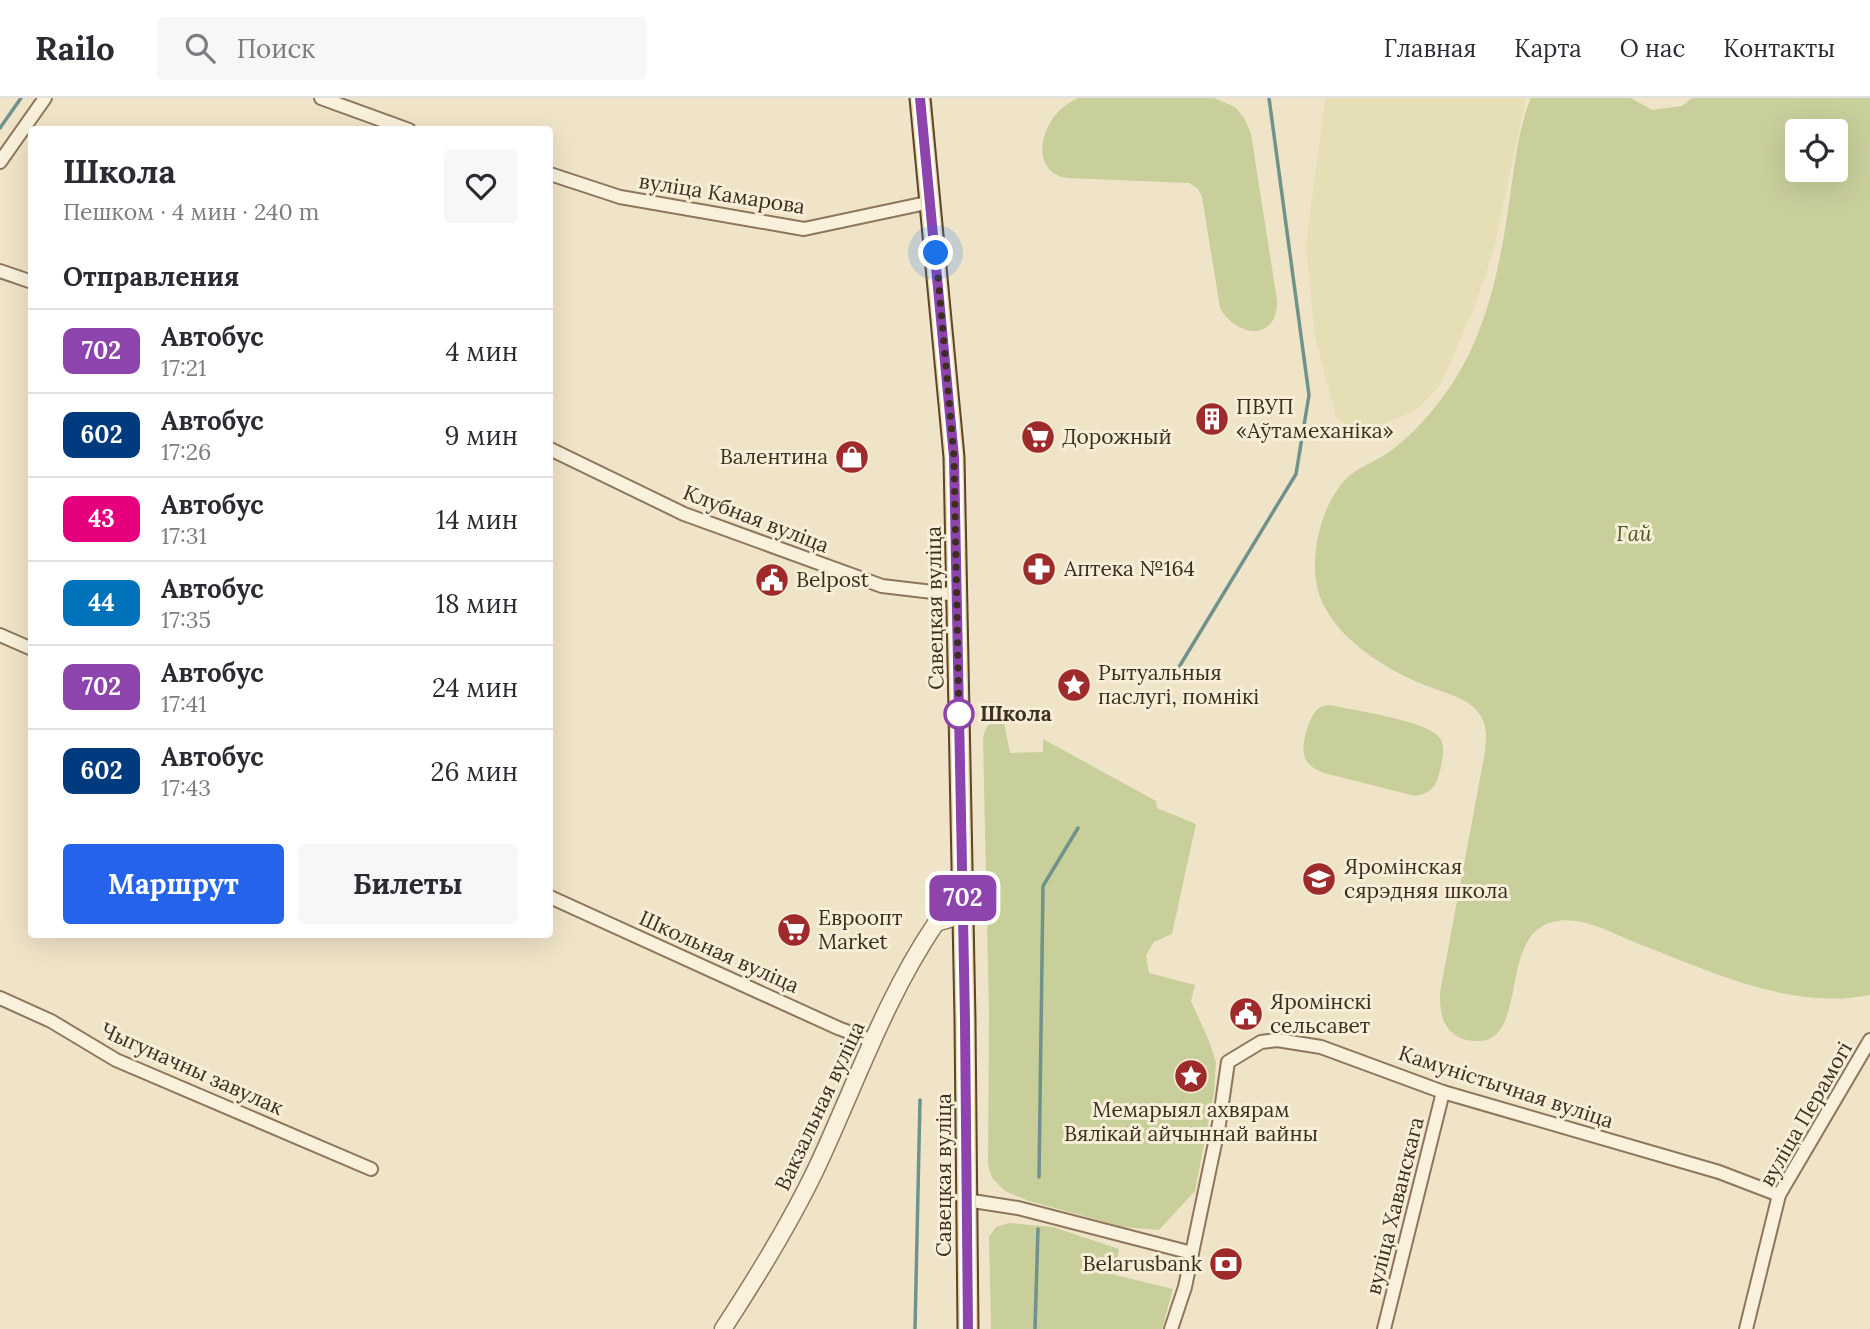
<!DOCTYPE html>
<html lang="ru">
<meta charset="utf-8">
<style>
:root{--surface:#fff;--page:#f7f7f7;--text:#2b2b33;--muted:#7c7c81;--line:#e1e1e2;--accent:#2563eb}
body{margin:0;font-family:Lora,serif;background:var(--page);color:var(--text);height:100vh;display:flex;flex-direction:column;font-size:26px;white-space:nowrap}
*{box-sizing:border-box;margin:0}
p{font-size:23px;color:var(--muted)}
.icon{flex:none;width:38px;height:38px;fill:none;stroke:currentColor;stroke-width:2;stroke-linecap:round;stroke-linejoin:round}
.map{position:relative;flex:1;overflow:hidden}
.drawer{position:absolute;left:28px;top:28px;width:525px;height:812px;display:flex;flex-direction:column;background:var(--surface);border-radius:7px;box-shadow:0 7px 28px #0002}
.drawer>*{flex:none}
.badge{padding:0 14px;border-radius:10px;font-size:24px;line-height:46px}
.controls{position:absolute;left:1785px;top:21px;display:grid;gap:14px}
.controls a{display:grid;place-items:center;width:63px;height:63px;border-radius:7px;background:var(--surface);box-shadow:0 7px 28px #0002;font-size:35px}
.you{position:absolute;width:35px;height:35px;margin:-18px;border:5px solid #fff;border-radius:50%;background:#1a73e8;box-shadow:0 0 0 10px #1a73e833}
.map>.badge{position:absolute;translate:-50% -50%;box-shadow:0 0 0 4px #fff}
h2{padding:0 35px;font-size:26px;line-height:63px}
.round{display:grid;place-items:center;flex:none;width:74px;height:74px;border-radius:7px;background:var(--page)}
.overview{display:flex;align-items:center;justify-content:space-between;height:119px;padding:0 35px}
h1{font-size:33px;font-weight:700;line-height:52px}
.action{display:flex;gap:14px;margin-top:auto;padding:14px 35px}
.action a{flex:1;height:80px;border-radius:7px;background:var(--accent);color:#fff;font-size:28px;font-weight:700;line-height:80px;text-align:center}
.action a+a{background:var(--page);color:var(--text)}
ul{padding:0;list-style:none}
li{display:flex;align-items:center;gap:21px;height:84px;padding:0 35px;border-top:2px solid var(--line)}
li div{flex:1}
li b{display:block;font-size:26px}
li em{font-style:normal}
li .badge{min-width:77px;font-weight:700;text-align:center}
header{display:flex;align-items:center;gap:42px;box-sizing:border-box;height:98px;padding:0 35px;background:var(--surface);border-bottom:2px solid var(--line)}
header strong{font-size:33px}
nav{display:flex;gap:38px;margin-inline-start:auto;font-size:24px}
.search{width:490px;height:63px;background:var(--page);display:flex;align-items:center;gap:18px;box-sizing:border-box;padding:0 24px;border-radius:7px;color:var(--muted);font-size:26px}
.map>svg:first-child{display:block}
.farmland{fill:#e6deb5}
.green{fill:#c9cf9b;fill-rule:evenodd}
.lines{fill:none;stroke-linecap:round;stroke-linejoin:round}
.stream{stroke:#6f938a;stroke-width:3.5}
.minor-casing{stroke:#8d765c;stroke-width:16}
.tertiary-casing{stroke:#8d765c;stroke-width:19}
.primary-casing{stroke:#5b4430;stroke-width:23}
.minor{stroke:#faf1dc;stroke-width:12}
.tertiary{stroke:#faf1dc;stroke-width:16}
.primary{stroke:#f3d9a0;stroke-width:19}
.line-casing{stroke:#fff;stroke-width:16}
.line{stroke:#8e44ad;stroke-width:10}
.walk{stroke:#3d2e20;stroke-width:7;stroke-dasharray:0 12.6}
.stop-dot{fill:#fff;stroke:#8e44ad;stroke-width:3.5}
.labels{text-anchor:middle;stroke-width:6;stroke-linejoin:round;paint-order:stroke}
.street-label{font-size:21px;fill:#3d2e20;stroke:#f7eed8}
.poi-label{font-size:21px;fill:#3d2e20;stroke:#f7eed8;text-anchor:start}
.park-label{font-size:21px;font-style:italic;fill:#4d5a26;stroke:#f7eed8}
.stop-label{font-size:21px;font-weight:bold;fill:#3d2e20;stroke:#f7eed8;text-anchor:start}
</style>
<header>
<strong>Railo</strong>
<div class="search"><svg class="icon" aria-label="search" viewBox="0 0 24 24"><circle cx="10" cy="10" r="6"/><path d="M15 15l6 6"/></svg>Поиск</div>
<nav><a>Главная</a><a>Карта</a><a>О нас</a><a>Контакты</a></nav>
</header>
<div class="map">
<svg width="1870" height="1231" viewBox="0 0 1870 1231">
<rect width="100%" height="100%" fill="#f0e4c8"/>
<path class="farmland" d="M1325 0H1526L1493 155 1474 210 1441 286 1415 313 1371 331 1356 334 1336 319 1315 238 1306 148Z"/>
<g class="green">
<path d="M1078 0H1214L1235 9 1245 21 1251 36 1277 202C1278 244 1237 240 1220 210L1202 99 1198 91 1189 85 1066 80C1032 73 1039 33 1059 13 1064 8 1072 3 1078 0Z"/>
<path d="M1531 0H1631L1652 12 1682 8 1692 0H1870V897C1789 913 1708 872 1634 844 1609 834 1580 817 1553 824 1497 837 1530 946 1476 943 1465 943 1454 939 1448 930 1440 920 1440 907 1440 894L1485 654C1486 640 1488 626 1478 614 1466 599 1444 595 1427 588 1384 571 1327 536 1317 488 1310 453 1322 404 1348 379 1360 368 1375 364 1389 354 1413 337 1433 313 1450 289 1488 233 1501 164 1510 98 1515 66 1518 30 1531 0ZM1797 33H1836V72H1797Z"/>
<path d="M1330 607C1353 612 1429 623 1440 640 1446 649 1442 663 1440 673 1436 688 1432 695 1415 698L1324 675C1317 672 1310 669 1306 662 1299 651 1308 623 1315 614 1319 608 1324 608 1330 607Z"/>
<path d="M1003 619 1010 655 1043 654V641L1156 703 1157 710 1196 726 1172 836 1154 844 1146 857 1149 875 1195 887 1191 903 1209 943 1216 964 1214 995 1195 1093 1159 1132 1123 1129 1029 1103 1005 1093 992 1080 988 1066 989 914 983 641C985 628 990 623 1003 619Z"/>
<path d="M1009 1125 1053 1129 1119 1151 1115 1177 1173 1191 1162 1231H991L989 1139 996 1129Z"/>
</g>
<g class="lines">
<g class="stream">
<path d="M0 30 21 0"/>
<path d="M1179 569 1296 376 1309 297 1269 0"/>
<path d="M1039 1079 1043 788 1078 730"/>
<path d="M915 1231 920 1002"/>
<path d="M1035 1231 1038 1131"/>
</g>
<g class="minor-casing">
<g id="minor">
<path d="M321 0 409 32"/>
<path d="M0 64 45 0"/>
<path d="M550 76 620 99 804 131 931 104"/>
<path d="M0 173 32 184"/>
<path d="M550 351 684 416 882 488 958 497"/>
<path d="M0 537 32 551"/>
<path d="M550 799 838 930 873 943"/>
<path d="M0 900 51 923 116 962 371 1071"/>
<path d="M966 1102 1018 1110 1192 1155 1219 1026 1228 964 1261 944 1277 942 1321 949 1443 994 1719 1074 1779 1097"/>
<path d="M1171 1231 1185 1189 1192 1155"/>
<path d="M1384 1231 1443 994"/>
<path d="M1746 1231 1779 1097 1870 942"/>
</g>
</g>
<g class="tertiary-casing">
<path id="tertiary" d="M723 1231C757 1179 790 1126 817 1069 855 988 885 900 936 825L963 817"/>
</g>
<g class="primary-casing">
<path id="primary" d="M920 0 954 359 965 922 968 1231"/>
</g>
<use href="#minor" class="minor"/>
<use href="#tertiary" class="tertiary"/>
<use href="#primary" class="primary"/>
</g>
<g class="lines">
<g class="line-casing">
<path id="line" d="M920 0 954 359 965 922 968 1231"/>
</g>
<use href="#line" class="line"/>
<path class="walk" d="M936 155 954 359 959 616"/>
</g>
<defs>
<g id="building-disc" transform="scale(1.75)"><circle r="9.5" fill="#9e2a2b" stroke="#f7eed8"/><path d="M-4-6H4V6H1V3H-1V6H-4ZM-2.5-4.3h1.7v1.8h-1.7ZM.8-4.3h1.7v1.8H.8ZM-2.5-1h1.7V.8h-1.7ZM.8-1h1.7V.8H.8Z" fill="#fff"/></g>
<g id="supermarket-disc" transform="scale(1.75)"><circle r="9.5" fill="#9e2a2b" stroke="#f7eed8"/><path d="M-6-5.5h2.5l.6 2H6L4.5 2H-2.5L-4.4-4H-6ZM-1.5 3.2a1.3 1.3 0 1 0 .1 0ZM3 3.2a1.3 1.3 0 1 0 .1 0Z" fill="#fff"/></g>
<g id="shop-disc" transform="scale(1.75)"><circle r="9.5" fill="#9e2a2b" stroke="#f7eed8"/><path d="M-5-2.5h2.3a2.7 3.5 0 0 1 5.4 0H5L5.5 6h-11ZM-1.5-2.5h3a1.5 2.3 0 0 0-3 0Z" fill="#fff"/></g>
<g id="pharmacy-disc" transform="scale(1.75)"><circle r="9.5" fill="#9e2a2b" stroke="#f7eed8"/><path d="M-2-6h4v4h4v4h-4v4h-4v-4h-4v-4h4Z" fill="#fff"/></g>
<g id="civic-disc" transform="scale(1.75)"><circle r="9.5" fill="#9e2a2b" stroke="#f7eed8"/><path d="M-.6-6.5H3V-4.5H.6V-3L4-1V1h2V6H-6V1h2V-1L-.6-3ZM-1.2 2.5V6h2.4V2.5Z" fill="#fff"/></g>
<g id="sight-disc" transform="scale(1.75)"><circle r="9.5" fill="#9e2a2b" stroke="#f7eed8"/><path d="M0-6L1.8-2.2L6-1.7L2.9 1.2L3.7 5.4L0 3.3L-3.7 5.4L-2.9 1.2L-6-1.7L-1.8-2.2Z" fill="#fff"/></g>
<g id="school-disc" transform="scale(1.75)"><circle r="9.5" fill="#9e2a2b" stroke="#f7eed8"/><path d="M0-5L7-2L0 1L-7-2ZM-4 1L0 2.5L4 1V4Q0 6-4 4Z" fill="#fff"/></g>
<g id="bank-disc" transform="scale(1.75)"><circle r="9.5" fill="#9e2a2b" stroke="#f7eed8"/><path d="M-6-4H6V4H-6ZM0-2.3a2.3 2.3 0 1 0 0 4.6a2.3 2.3 0 1 0 0-4.6Z" fill="#fff"/></g>
</defs>
<g fill-rule="evenodd">
<use href="#building-disc" x="1212" y="321"/>
<use href="#supermarket-disc" x="1038" y="339"/>
<use href="#shop-disc" x="852" y="359"/>
<use href="#pharmacy-disc" x="1039" y="471"/>
<use href="#civic-disc" x="772" y="482"/>
<use href="#sight-disc" x="1074" y="587"/>
<use href="#school-disc" x="1319" y="781"/>
<use href="#supermarket-disc" x="794" y="832"/>
<use href="#civic-disc" x="1246" y="916"/>
<use href="#sight-disc" x="1191" y="978"/>
<use href="#bank-disc" x="1226" y="1166"/>
</g>
<circle class="stop-dot" cx="959" cy="616" r="14"/>
<g class="labels">
<g class="street-label">
<text transform="translate(722 96) rotate(9)" y="7">вуліца Камарова</text>
<text transform="translate(756 421) rotate(21)" y="7">Клубная вуліца</text>
<text transform="translate(935 510) rotate(-91)" y="7">Савецкая вуліца</text>
<text transform="translate(719 854) rotate(24)" y="7">Школьная вуліца</text>
<text transform="translate(192 971) rotate(24)" y="7">Чыгуначны завулак</text>
<text transform="translate(1506 989) rotate(18)" y="7">Камуністычная вуліца</text>
<text transform="translate(820 1008) rotate(-65)" y="7">Вакзальная вуліца</text>
<text transform="translate(1806 1016) rotate(-60)" y="7">вуліца Перамогі</text>
<text transform="translate(944 1077) rotate(-90)" y="7">Савецкая вуліца</text>
<text transform="translate(1395 1108) rotate(-76)" y="7">вуліца Хаванскага</text>
</g>
<g class="poi-label">
<text x="1236" y="316">ПВУП<tspan x="1236" dy="24">«Аўтамеханіка»</tspan></text>
<text x="1062" y="346">Дорожный</text>
<text x="828" y="366" text-anchor="end">Валентина</text>
<text x="1064" y="478">Аптека №164</text>
<text x="796" y="489">Belpost</text>
<text x="1098" y="582">Рытуальныя<tspan x="1098" dy="24">паслугі, помнікі</tspan></text>
<text x="1344" y="776">Яромінская<tspan x="1344" dy="24">сярэдняя школа</tspan></text>
<text x="818" y="827">Евроопт<tspan x="818" dy="24">Market</tspan></text>
<text x="1270" y="911">Яромінскі<tspan x="1270" dy="24">сельсавет</tspan></text>
<text x="1191" y="1019" text-anchor="middle">Мемарыял ахвярам<tspan x="1191" dy="24">Вялікай айчыннай вайны</tspan></text>
<text x="1202" y="1173" text-anchor="end">Belarusbank</text>
</g>
<g class="park-label">
<text x="1634" y="443">Гай</text>
</g>
<g class="stop-label">
<text x="980" y="623">Школа</text>
</g>
</g>
</svg>
<div class="controls">
<a><svg class="icon" aria-label="locate" viewBox="0 0 24 24"><circle cx="12" cy="12" r="6"/><path d="M12 2v4M12 18v4M2 12h4M18 12h4"/></svg></a>
</div>
<div class="you" style="left:936px;top:155px"></div>
<b class="badge" style="left:963px;top:800px;background:#8e44ad;color:#fff">702</b>
<section class="drawer">
<div class="overview"><div><h1>Школа</h1><p>Пешком · 4 мин · 240 m</p></div><a class="round"><svg class="icon" aria-label="heart" viewBox="0 0 24 24"><path d="M12 20l-8-8c-3-5 5-10 8-4 3-6 11-1 8 4z"/></svg></a></div>
<h2>Отправления</h2>
<ul>
<li><span class="badge" style="background:#8e44ad;color:#fff">702</span><div><b>Автобус</b><p>17:21</p></div><em>4 мин</em></li>
<li><span class="badge" style="background:#003b80;color:#fff">602</span><div><b>Автобус</b><p>17:26</p></div><em>9 мин</em></li>
<li><span class="badge" style="background:#e6007e;color:#fff">43</span><div><b>Автобус</b><p>17:31</p></div><em>14 мин</em></li>
<li><span class="badge" style="background:#0072bc;color:#fff">44</span><div><b>Автобус</b><p>17:35</p></div><em>18 мин</em></li>
<li><span class="badge" style="background:#8e44ad;color:#fff">702</span><div><b>Автобус</b><p>17:41</p></div><em>24 мин</em></li>
<li><span class="badge" style="background:#003b80;color:#fff">602</span><div><b>Автобус</b><p>17:43</p></div><em>26 мин</em></li>
</ul>
<div class="action"><a>Маршрут</a><a>Билеты</a></div>
</section>
</div>
